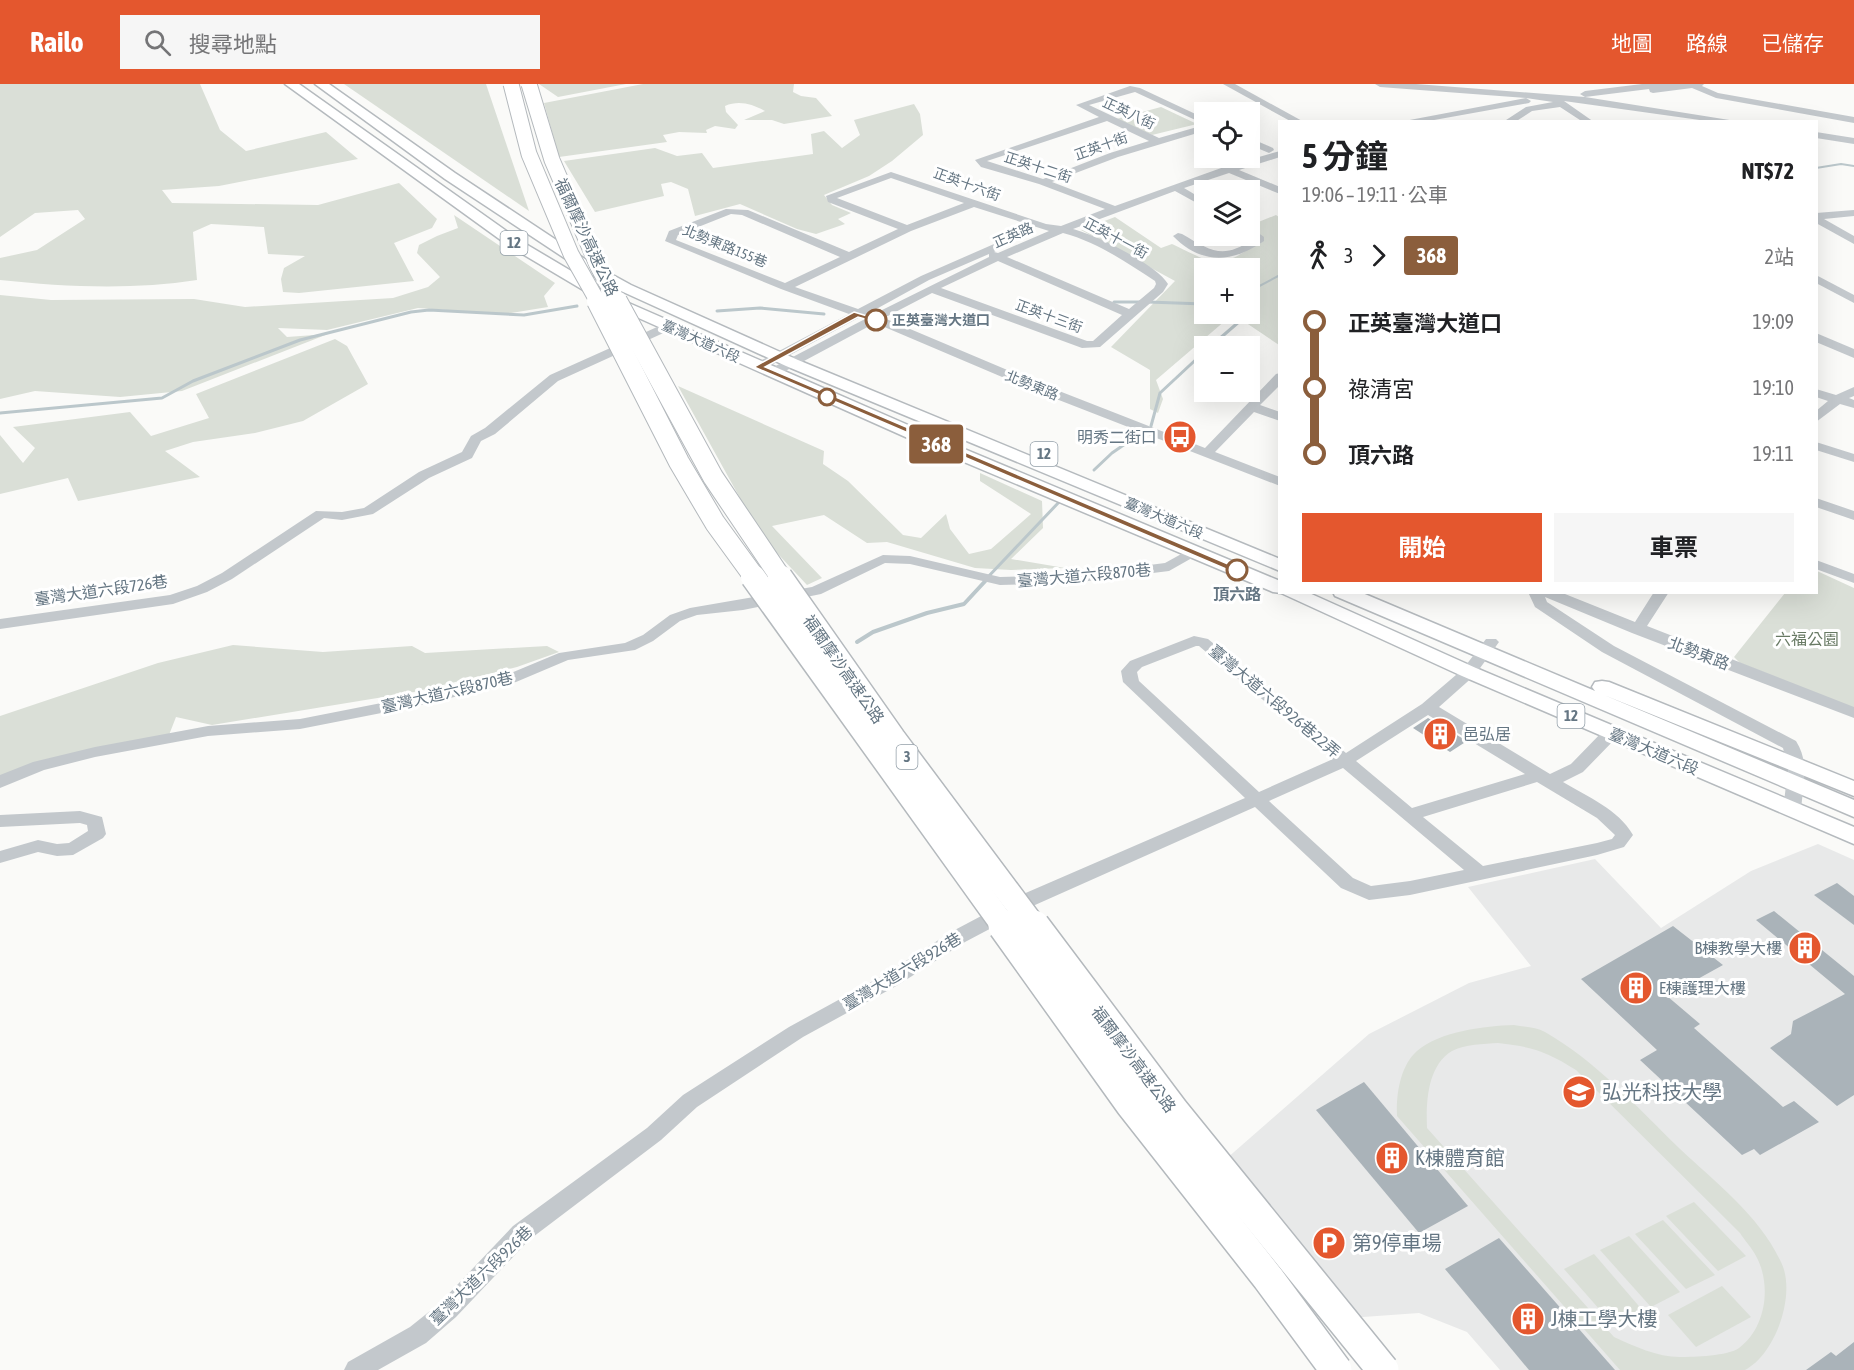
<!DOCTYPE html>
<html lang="zh-TW">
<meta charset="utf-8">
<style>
:root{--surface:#fff;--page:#f6f6f6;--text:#202124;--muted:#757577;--accent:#e4572e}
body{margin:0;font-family:"Asap Condensed","Noto Sans TC",sans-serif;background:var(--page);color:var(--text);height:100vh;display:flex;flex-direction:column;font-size:22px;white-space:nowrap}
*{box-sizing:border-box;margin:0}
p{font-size:20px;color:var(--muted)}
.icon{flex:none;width:33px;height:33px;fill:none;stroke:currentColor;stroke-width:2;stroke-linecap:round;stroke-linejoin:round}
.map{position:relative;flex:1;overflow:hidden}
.side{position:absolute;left:1278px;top:36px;width:540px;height:474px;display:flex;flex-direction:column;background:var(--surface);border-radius:0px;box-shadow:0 6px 24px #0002}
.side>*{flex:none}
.badge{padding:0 12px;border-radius:4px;font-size:21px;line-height:39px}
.buttons{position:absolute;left:1194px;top:18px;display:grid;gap:12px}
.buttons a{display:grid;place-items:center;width:66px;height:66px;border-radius:0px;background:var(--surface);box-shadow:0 6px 24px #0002;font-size:30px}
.map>.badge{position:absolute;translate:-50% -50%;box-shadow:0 0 0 3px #fff}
.legs{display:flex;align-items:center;gap:9px;height:66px;padding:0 24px;font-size:20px}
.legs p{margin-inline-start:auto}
.headline{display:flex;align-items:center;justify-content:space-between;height:102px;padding:0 24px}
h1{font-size:33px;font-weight:700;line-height:45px}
.cta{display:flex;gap:12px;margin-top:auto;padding:12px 24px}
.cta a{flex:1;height:69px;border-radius:0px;background:var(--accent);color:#fff;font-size:24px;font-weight:700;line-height:69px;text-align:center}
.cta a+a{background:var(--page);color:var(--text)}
ul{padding:0 24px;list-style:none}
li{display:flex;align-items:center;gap:21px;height:66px;font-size:22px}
li i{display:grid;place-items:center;width:9px;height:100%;margin:0 8px;background:currentColor}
li i::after{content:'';width:15px;height:15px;margin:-8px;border:4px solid;border-radius:50%;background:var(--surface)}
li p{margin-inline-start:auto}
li:first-child i{background:linear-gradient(#0000 50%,currentColor 0)}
li:last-child i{background:linear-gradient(currentColor 50%,#0000 0)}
header{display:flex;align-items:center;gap:36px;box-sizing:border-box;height:84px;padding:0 30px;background:var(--accent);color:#fff}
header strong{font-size:28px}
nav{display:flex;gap:33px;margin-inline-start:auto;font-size:21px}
.search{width:420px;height:54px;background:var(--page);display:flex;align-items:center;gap:15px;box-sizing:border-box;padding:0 21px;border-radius:0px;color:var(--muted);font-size:22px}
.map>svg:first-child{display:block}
.built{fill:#e8e9e9}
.green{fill:#dadfd7;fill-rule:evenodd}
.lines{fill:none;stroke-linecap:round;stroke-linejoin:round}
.stream-far2{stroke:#bbc7cb;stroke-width:2}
.stream-far1{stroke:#bbc7cb;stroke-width:3}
.stream{stroke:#bbc7cb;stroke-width:4}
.building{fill:#aab3b9}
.major-casing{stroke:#b5babe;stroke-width:3}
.minor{fill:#c3c8cc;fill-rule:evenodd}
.major{fill:#fff;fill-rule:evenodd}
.highway-bridge-far3-casing{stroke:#b4b9bd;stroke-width:17;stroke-linecap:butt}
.highway-bridge-far2-casing{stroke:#b4b9bd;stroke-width:22;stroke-linecap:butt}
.highway-bridge-far1-casing{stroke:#b4b9bd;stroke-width:27;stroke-linecap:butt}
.highway-bridge-casing{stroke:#b4b9bd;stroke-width:34;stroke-linecap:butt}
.highway-bridge-far3{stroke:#fff;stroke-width:15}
.highway-bridge-far2{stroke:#fff;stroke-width:20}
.highway-bridge-far1{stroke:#fff;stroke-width:24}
.highway-bridge{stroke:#fff;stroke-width:31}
.line-1{fill:#8b5e3c;stroke:#fff;stroke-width:1.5}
.stop-1-dot{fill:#fff;stroke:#8b5e3c;stroke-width:3}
.labels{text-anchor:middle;stroke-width:6;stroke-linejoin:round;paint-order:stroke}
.far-street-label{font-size:14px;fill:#657683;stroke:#fff}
.far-stop-label{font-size:14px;font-weight:bold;fill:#657683;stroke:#fff;text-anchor:start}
.shield{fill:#fff;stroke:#939fa8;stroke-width:1.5}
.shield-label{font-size:15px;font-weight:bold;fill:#657683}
.street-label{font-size:16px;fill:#657683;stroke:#fff}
.poi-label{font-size:16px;fill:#657683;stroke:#fff;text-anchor:end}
.stop-label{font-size:16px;font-weight:bold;fill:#657683;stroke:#fff}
.park-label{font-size:16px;fill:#687a64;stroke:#fff}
.near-poi-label{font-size:20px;fill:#657683;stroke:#fff;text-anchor:start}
</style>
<header>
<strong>Railo</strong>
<div class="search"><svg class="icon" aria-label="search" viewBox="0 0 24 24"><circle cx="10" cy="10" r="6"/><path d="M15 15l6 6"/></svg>搜尋地點</div>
<nav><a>地圖</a><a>路線</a><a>已儲存</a></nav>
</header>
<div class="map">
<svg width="1854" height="1286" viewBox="0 0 1854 1286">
<rect width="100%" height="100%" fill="#fafaf8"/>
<path class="built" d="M1818 760 1854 776V1286H1500L1467 1248 1419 1229 1349 1234 1210 1089 1369 950 1469 899 1531 882 1468 803 1595 775 1661 844 1751 787Z"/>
<g class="green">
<path d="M0 0H200L220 46 246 67 326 48 358 75 219 102 162 106 172 119 318 121 399 99 437 135 432 144 394 159 414 197 299 209 283 208 281 195 284 184 305 172 268 170 264 143 211 140 193 148 197 196C133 206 65 203 0 196V174L37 166 85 135 78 126 35 129 0 153Z"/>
<path d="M344 0H486L529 127Z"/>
<path d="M539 0H626L558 13Z"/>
<path d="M643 0H794L793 8 801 12 816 14 832 32 784 40 772 36H744L765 27C752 20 739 16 725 22L726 28 738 41 735 45 715 42 706 46 707 49 679 48 663 51 667 58 559 73 544 19Z"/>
<path d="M914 20 920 30 923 51 892 77 869 92 824 111 832 121 851 129 838 135 845 140 816 150 797 145 740 120 695 132 688 105 671 98 661 100 664 112 595 128 564 77 655 64 677 72 702 69 713 84 813 70 811 50 824 47 842 64 860 51 854 36Z"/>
<path d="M1161 23 1197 40 1152 51 1116 35Z"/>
<path d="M454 131 555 199 544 212 548 223 505 230 418 224 327 246 278 244 287 253 328 250 182 307 120 313 35 307 0 315V211L51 216 194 215 245 223 393 214 428 203 440 193 417 169 419 161 437 152 458 144Z"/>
<path d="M1276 131 1279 133V261L1233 230 1156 296 1163 315 1158 329 1150 325V286L1111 263 1175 197 1081 146 1115 133 1161 164 1172 160C1220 183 1217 186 1263 156L1251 141ZM1204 184H1250V230H1204Z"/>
<path d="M335 255 347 262 368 300 303 337 255 349 193 358 165 367 200 393 78 417 68 394 0 410V351L23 379 35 364 13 343 130 328 151 352 209 334 196 310Z"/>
<path d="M678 302 824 367 823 380 848 397 903 451 921 454 946 430 950 445 969 470 991 465 1031 430 980 397V389L1042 417 1043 444 1011 475 1065 484 1011 486 975 484 887 458 867 459 824 431 772 442 822 494 807 501 761 452Z"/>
<path d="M1817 487 1854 504V624L1740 579 1734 573 1785 509 1816 508Z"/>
<path d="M233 561 323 568 412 562 425 569 547 562 559 568 517 583 414 608 212 641 176 633 169 651 0 693V632L158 579Z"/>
<path d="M1514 941C1524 943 1536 943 1545 948 1596 977 1637 1023 1679 1064 1716 1099 1759 1131 1781 1178 1797 1210 1775 1271 1745 1286H1620L1397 1032C1396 1011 1400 982 1417 967 1440 947 1485 942 1514 941ZM1498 959C1533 963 1546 967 1576 986L1740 1149C1745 1157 1752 1164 1756 1172 1772 1201 1766 1244 1739 1264 1728 1272 1694 1273 1680 1273 1657 1273 1634 1262 1614 1253L1427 1044C1426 1019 1427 982 1452 967 1465 960 1484 960 1498 959Z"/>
<path d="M1694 1118 1746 1172 1718 1187 1666 1132Z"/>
<path d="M1663 1136 1715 1191 1686 1205 1635 1150Z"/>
<path d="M1629 1152 1680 1208 1651 1223 1600 1166Z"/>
<path d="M1594 1170 1644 1228 1615 1243 1564 1185Z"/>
<path d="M1722 1202 1751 1233 1696 1263 1668 1231Z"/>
</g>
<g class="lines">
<g class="stream-far2">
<path d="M1816 84 1841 80 1854 82"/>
<path d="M1250 207 1280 191"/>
<path d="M1114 218H1141"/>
<path d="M1148 218H1159"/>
</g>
<g class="stream-far1">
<path d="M1114 218H1141"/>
<path d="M1148 218 1204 220"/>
<path d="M717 227 760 224 824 230"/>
<path d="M1211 262 1248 230"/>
<path d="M0 329 162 314 193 297 300 256 411 228 429 226 524 231 577 222"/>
<path d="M1151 342 1160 309 1204 268"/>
<path d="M1094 386 1112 369 1141 349"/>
<path d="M987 494 1060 417"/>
</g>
<path class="stream" d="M857 558 873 548 927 529 964 520 989 493"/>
</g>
<g class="building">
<path d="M909 227 922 232 906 241 893 235Z"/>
<path d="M1428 634 1467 657 1450 668 1413 644Z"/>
<path d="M1837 799 1854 812V841L1814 811Z"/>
<path d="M1774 827 1854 892V1011L1837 1022 1770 964 1791 950 1793 937 1845 910 1756 836Z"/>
<path d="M1673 842 1723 881 1667 912 1700 940 1694 944 1783 1023 1794 1017 1819 1038 1760 1071 1754 1065 1742 1071 1640 976 1657 966 1581 895Z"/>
<path d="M1364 998 1468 1122 1419 1149 1316 1026Z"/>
<path d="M1499 1154 1615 1286H1529L1445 1185Z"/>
<path d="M1854 1258V1286H1806L1831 1268 1836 1272Z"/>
</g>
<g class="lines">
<g class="major-casing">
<g id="major">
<path d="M285 0H299L519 156 615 213 931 351 1280 497V508H1307L1476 584 1854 743V760L1462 592 1281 509 1273 508 919 359 605 219 509 162Z"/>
<path d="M315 0H329L455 89 591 179 631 201 798 276 1280 475V487L786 282 621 207 581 185 445 95Z"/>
<path d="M1333 508H1360L1595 607 1592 603 1595 598 1602 597 1609 598 1854 697V712L1604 611 1854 716V733L1335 512Z"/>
</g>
</g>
<g class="minor">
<path d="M1223 0H1235L1304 38H1292Z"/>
<path d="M1375 0H1416L1585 13 1742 38H1714L1564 17 1594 38H1583L1560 23 1532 27 1515 38H1503L1526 23 1553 18 1526 14 1531 17 1529 19 1423 38H1399L1526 14 1380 3Z"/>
<path d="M1642 0H1704L1702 2 1718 9 1854 33V39L1716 14 1692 4 1653 9 1650 8 1649 5 1585 13 1580 10 1585 7Z"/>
<path d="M1130 2 1140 4 1204 34V40L1135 8 1089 21 1159 54 1204 41V47L1118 73 1052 98 1115 122 1224 83 1280 67V73L1239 86 1280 103V110L1229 89 1184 104 1204 116V123L1175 107 1073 145C1096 151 1156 180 1168 200L1163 208 1100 263 1082 264 932 209 884 234 1036 298 1205 364 1276 290 1280 289V301L1260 321 1280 328V337L1254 328 1215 368 1280 393V402L1028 304 875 239 776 292H768L766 289 768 286 865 235 860 233 768 283H760L758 280 760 277 849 230 781 205 665 157 669 147 726 125 748 126 849 168 898 145 828 118 826 112 891 88 1046 140 1061 142 1105 125 1039 100 981 83 975 76 1099 33 1076 21ZM1107 37 1149 57 1110 69 1043 95 987 77ZM891 94 964 119 907 141 837 114ZM974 123 1049 147 998 169 994 168 1019 155 1014 152 1010 153 921 192 858 225 795 203 911 147ZM731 130 742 131 840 173 785 199 676 156 678 151ZM1063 149C1097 158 1126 178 1155 197L1156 200 1154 204 1129 225 1007 173ZM989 170V173L874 230 869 229 929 196ZM998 177 1122 231 1093 257H1087L941 204Z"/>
<path d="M1816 48 1854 54V60L1816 54Z"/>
<path d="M1250 54 1273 64 1274 66 1269 69 1250 61Z"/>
<path d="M1854 126V132L1824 135 1854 152V160L1816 139V129Z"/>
<path d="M1250 143 1264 153V157C1233 179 1201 181 1173 152L1178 149 1182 150C1211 167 1223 176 1253 155L1250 151Z"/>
<path d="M1816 191 1854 211V219L1816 199Z"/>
<path d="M666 239 672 243 670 246 558 297 495 350 481 357 472 374 429 394 373 430 342 436 324 434 232 495 207 508 173 520 0 545V535L170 511 197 502 222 489 316 427 342 428 364 424 419 388 462 368 471 352 485 344 550 291Z"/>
<path d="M1816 249 1854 265V274L1816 258Z"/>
<path d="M1854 303V312L1849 314 1854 316V324L1840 320 1816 338V327L1828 317 1816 313V305L1836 311Z"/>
<path d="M1816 358 1854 370V378L1816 366Z"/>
<path d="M1816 414 1854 427V436L1816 423Z"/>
<path d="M1194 463 1201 467 1199 470 1169 487 1072 499 1000 501 910 480 885 479 821 510 743 526 697 531 680 537 653 557 635 566 568 576 516 598 417 622 300 645 208 652 95 673 44 686 0 704V691L33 678 95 663 208 642 300 635 417 612 511 589 559 569 625 559 643 551 670 531 690 524 812 503 883 471 910 472 1000 493 1072 491 1165 479Z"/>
<path d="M1816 476 1854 490V499L1816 485Z"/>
<path d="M1528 508H1560L1635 538 1654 508H1669L1647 542 1854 623V634L1632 549 1545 513 1547 518 1614 562 1796 657C1810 679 1803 701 1801 726L1798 730H1786L1783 726 1788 685 1783 664 1602 568 1535 523Z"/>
<path d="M1194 552 1208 555 1346 669 1422 620 1463 585 1486 555H1496L1499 558 1475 591 1439 623 1550 690 1571 680 1605 645H1617L1619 649 1617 653 1583 688 1563 698C1588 713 1618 725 1633 751L1624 763 1597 771 1410 811 1369 816 1341 804 1255 723 1035 821 965 858 898 901 803 953 697 1023 661 1056 529 1156 456 1233 426 1259 378 1286H344L348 1278 410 1243 440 1219 513 1142 647 1044 683 1011 789 943 884 891 951 848 1021 811 1245 714 1123 598 1121 587 1130 577ZM1196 562H1199L1333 675 1259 708 1139 597 1137 588 1142 583ZM1428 631 1525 690 1412 724 1356 677ZM1343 684 1464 786 1410 797 1371 802 1353 794 1269 717ZM1537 698 1597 734 1615 751 1612 755 1597 759 1483 782 1423 733Z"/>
<path d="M80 727 102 733 106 750 103 754 73 771 57 772 38 768 0 779V767L38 756 57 760 69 759 88 747 87 741 80 739 0 743V731Z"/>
</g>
<use href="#major" class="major"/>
<g class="highway-bridge-far3-casing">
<g id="highway-bridge-far3">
<path d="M511 0 529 70 571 170 598 218"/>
<path d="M529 0 552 76 598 183 617 218"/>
</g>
</g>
<g class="highway-bridge-far2-casing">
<g id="highway-bridge-far2">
<path d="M597 217 679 378 715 439 755 494"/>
<path d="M617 217 713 393 781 494"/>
</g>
</g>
<g class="highway-bridge-far1-casing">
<g id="highway-bridge-far1">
<path d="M753 493 1005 844"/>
<path d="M780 493 893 654 1035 844"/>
</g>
</g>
<g class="highway-bridge-casing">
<g id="highway-bridge">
<path d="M1004 842 1132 1021 1268 1194 1336 1286"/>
<path d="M1034 842 1173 1027 1383 1286"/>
</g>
</g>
<use href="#highway-bridge-far3" class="highway-bridge-far3"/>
<use href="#highway-bridge-far2" class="highway-bridge-far2"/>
<use href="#highway-bridge-far1" class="highway-bridge-far1"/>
<use href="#highway-bridge" class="highway-bridge"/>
</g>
<path class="line-1" d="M854 228 880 236 876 238 858 233 765 283 1242 486 1233 488 754 283Z"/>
<defs>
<g id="bus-disc" transform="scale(1.725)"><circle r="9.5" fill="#e4572e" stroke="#fff"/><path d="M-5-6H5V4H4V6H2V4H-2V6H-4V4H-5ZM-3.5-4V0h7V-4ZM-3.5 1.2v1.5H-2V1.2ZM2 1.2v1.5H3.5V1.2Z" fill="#fff"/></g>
<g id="building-disc" transform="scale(1.725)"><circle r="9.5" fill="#e4572e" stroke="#fff"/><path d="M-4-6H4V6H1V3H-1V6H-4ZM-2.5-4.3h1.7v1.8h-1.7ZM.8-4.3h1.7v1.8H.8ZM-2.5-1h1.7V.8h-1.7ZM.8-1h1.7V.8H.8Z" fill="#fff"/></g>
<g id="university-disc" transform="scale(1.725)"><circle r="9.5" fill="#e4572e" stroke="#fff"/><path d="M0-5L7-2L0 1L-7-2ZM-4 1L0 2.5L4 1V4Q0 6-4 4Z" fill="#fff"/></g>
<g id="parking-disc" transform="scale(1.725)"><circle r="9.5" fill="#e4572e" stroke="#fff"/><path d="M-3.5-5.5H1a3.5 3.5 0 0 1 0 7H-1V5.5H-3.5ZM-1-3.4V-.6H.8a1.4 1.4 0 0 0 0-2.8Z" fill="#fff"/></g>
</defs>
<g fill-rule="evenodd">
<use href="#bus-disc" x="1180" y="353"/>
<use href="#building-disc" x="1440" y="650"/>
<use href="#building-disc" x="1805" y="864"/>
<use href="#building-disc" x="1636" y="904"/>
<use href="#university-disc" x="1579" y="1008"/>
<use href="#building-disc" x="1392" y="1074"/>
<use href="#parking-disc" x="1329" y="1159"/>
<use href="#building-disc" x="1528" y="1235"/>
</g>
<g class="stop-1-dot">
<circle cx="876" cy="236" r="10"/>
<circle cx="827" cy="313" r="8"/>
<circle cx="1237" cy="486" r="10"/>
</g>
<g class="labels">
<g class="far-street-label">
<text transform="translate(1129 29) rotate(25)" y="5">正英八街</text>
<text transform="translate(1101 62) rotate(-20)" y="5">正英十街</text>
<text transform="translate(1038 83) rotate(18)" y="5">正英十二街</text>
<text transform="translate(967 100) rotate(20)" y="5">正英十六街</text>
<text transform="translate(1013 151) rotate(-24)" y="5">正英路</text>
<text transform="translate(1116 154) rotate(28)" y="5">正英十一街</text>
<text transform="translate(725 162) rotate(22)" y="5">北勢東路155巷</text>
<text transform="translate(1049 232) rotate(20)" y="5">正英十三街</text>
<text transform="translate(701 257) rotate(24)" y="5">臺灣大道六段</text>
<text transform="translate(1032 301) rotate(22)" y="5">北勢東路</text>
<text transform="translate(1164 434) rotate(23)" y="5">臺灣大道六段</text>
</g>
<g class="far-stop-label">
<text x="892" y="241">正英臺灣大道口</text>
</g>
<g class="shield">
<rect x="500.5" y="147" width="27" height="24" rx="4.5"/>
<rect x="1030.5" y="358" width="27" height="24" rx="4.5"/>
<rect x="1557.5" y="620" width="27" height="24" rx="4.5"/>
<rect x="896.5" y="661" width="21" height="24" rx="4.5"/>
</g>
<g class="shield-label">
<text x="514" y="164">12</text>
<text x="1044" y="375">12</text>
<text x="1571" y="637">12</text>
<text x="907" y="678">3</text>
</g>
<g class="street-label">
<text transform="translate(587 153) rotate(65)" y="6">福爾摩沙高速公路</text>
<text transform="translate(1084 491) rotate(-5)" y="6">臺灣大道六段870巷</text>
<text transform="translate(101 506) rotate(-8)" y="6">臺灣大道六段726巷</text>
<text transform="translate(1699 569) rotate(21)" y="6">北勢東路</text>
<text transform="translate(844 585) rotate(55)" y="6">福爾摩沙高速公路</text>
<text transform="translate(447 608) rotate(-13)" y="6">臺灣大道六段870巷</text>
<text transform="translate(1275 617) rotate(40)" y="6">臺灣大道六段926巷22弄</text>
<text transform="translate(1654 667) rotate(23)" y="6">臺灣大道六段</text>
<text transform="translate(902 887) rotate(-31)" y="6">臺灣大道六段926巷</text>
<text transform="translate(1134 975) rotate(53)" y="6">福爾摩沙高速公路</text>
<text transform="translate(481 1191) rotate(-44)" y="6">臺灣大道六段926巷</text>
</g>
<g class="poi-label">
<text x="1157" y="359">明秀二街口</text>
<text x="1463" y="656" text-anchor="start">邑弘居</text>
<text x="1782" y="870">B棟教學大樓</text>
<text x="1659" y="910" text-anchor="start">E棟護理大樓</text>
</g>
<g class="stop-label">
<text x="1237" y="516">頂六路</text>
</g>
<g class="park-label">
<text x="1807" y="561">六福公園</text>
</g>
<g class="near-poi-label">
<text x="1602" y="1015">弘光科技大學</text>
<text x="1415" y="1081">K棟體育館</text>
<text x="1352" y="1166">第9停車場</text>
<text x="1551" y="1242">J棟工學大樓</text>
</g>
</g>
</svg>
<div class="buttons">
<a><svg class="icon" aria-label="locate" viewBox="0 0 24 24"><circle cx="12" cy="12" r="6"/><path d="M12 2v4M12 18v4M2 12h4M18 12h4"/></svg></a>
<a><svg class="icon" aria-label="layers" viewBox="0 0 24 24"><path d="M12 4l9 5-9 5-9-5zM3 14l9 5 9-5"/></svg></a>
<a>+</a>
<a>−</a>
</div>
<b class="badge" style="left:936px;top:360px;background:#8b5e3c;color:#fff">368</b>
<section class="side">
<div class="headline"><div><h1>5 分鐘</h1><p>19:06 – 19:11 · 公車</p></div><b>NT$72</b></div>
<div class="legs"><svg class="icon" aria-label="walk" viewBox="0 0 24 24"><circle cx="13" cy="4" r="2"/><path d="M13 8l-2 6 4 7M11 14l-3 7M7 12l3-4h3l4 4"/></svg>3<svg class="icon" aria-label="forward" viewBox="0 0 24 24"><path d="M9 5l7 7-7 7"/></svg><b class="badge" style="background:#8b5e3c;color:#fff">368</b><p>2站</p></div>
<ul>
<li><i style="color:#8b5e3c"></i><b>正英臺灣大道口</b><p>19:09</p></li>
<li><i style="color:#8b5e3c"></i><span>祿清宮</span><p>19:10</p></li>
<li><i style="color:#8b5e3c"></i><b>頂六路</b><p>19:11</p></li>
</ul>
<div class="cta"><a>開始</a><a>車票</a></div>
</section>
</div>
